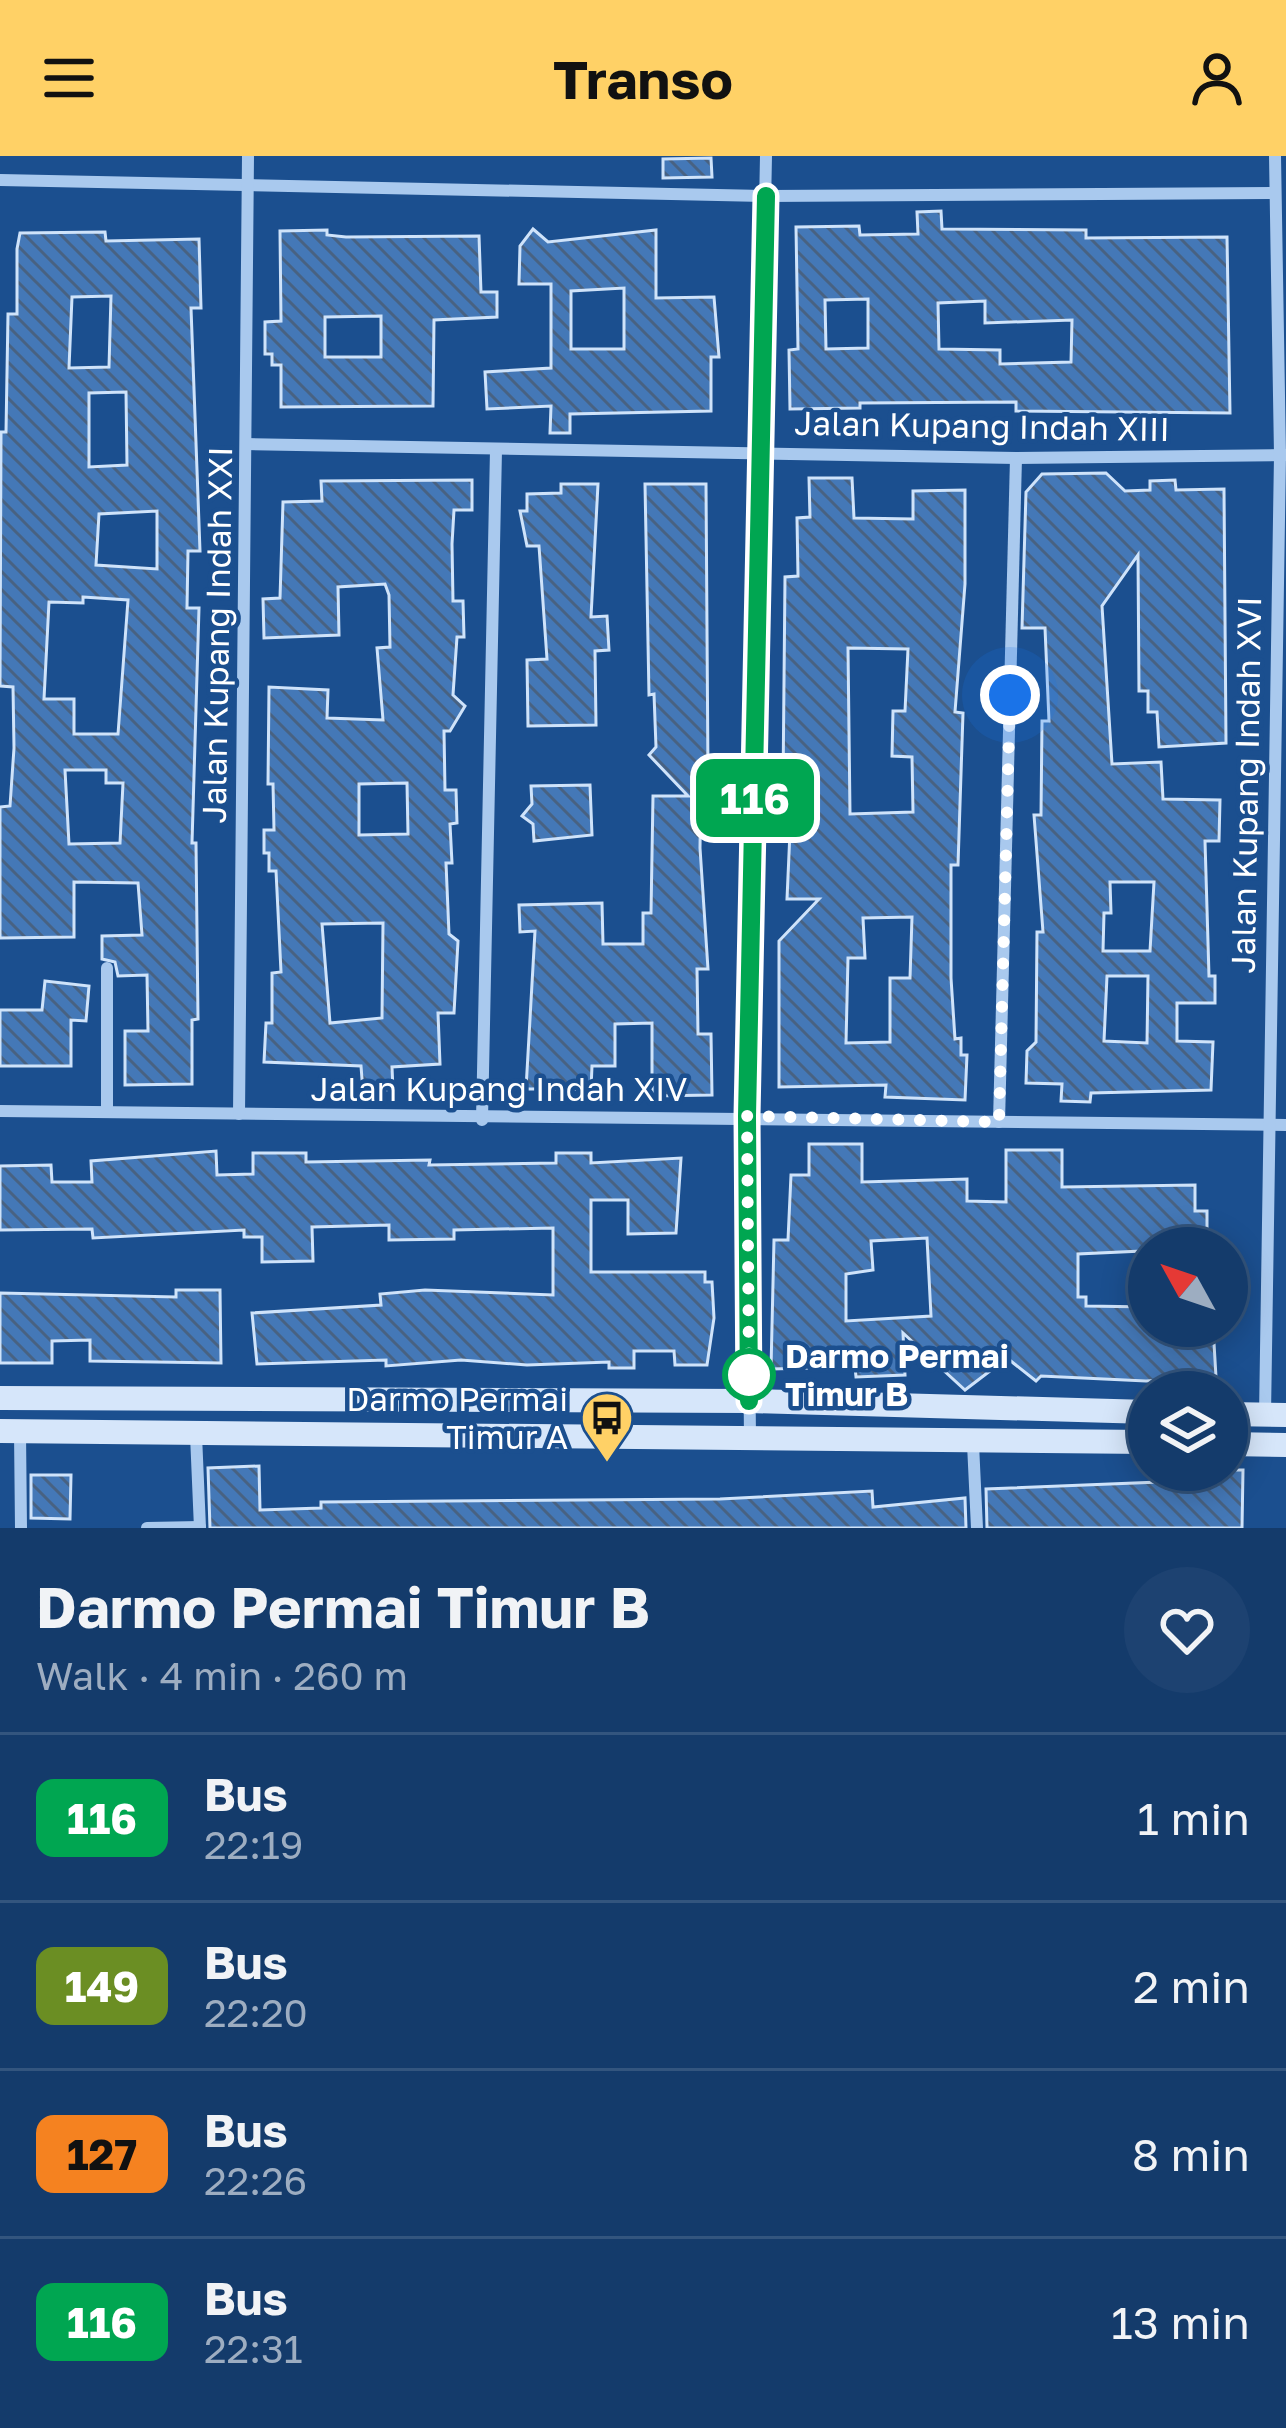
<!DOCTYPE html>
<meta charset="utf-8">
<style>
:root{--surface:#143b6b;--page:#1d4271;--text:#f1f3f6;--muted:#9dadc1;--line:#33557e;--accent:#ffd166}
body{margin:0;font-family:"Golos Text",sans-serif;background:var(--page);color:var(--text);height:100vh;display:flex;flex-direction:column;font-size:45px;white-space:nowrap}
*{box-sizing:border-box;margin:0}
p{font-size:39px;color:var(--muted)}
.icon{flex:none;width:66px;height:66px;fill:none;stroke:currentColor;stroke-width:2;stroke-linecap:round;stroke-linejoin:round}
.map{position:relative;height:1372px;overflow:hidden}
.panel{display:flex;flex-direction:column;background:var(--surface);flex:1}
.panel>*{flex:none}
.badge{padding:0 24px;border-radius:18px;font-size:42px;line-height:78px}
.needle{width:78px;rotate:310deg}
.fabs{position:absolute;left:1128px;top:1071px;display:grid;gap:24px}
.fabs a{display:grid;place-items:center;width:120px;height:120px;border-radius:50%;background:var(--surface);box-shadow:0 6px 30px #0003,0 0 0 3px var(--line);font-size:60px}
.you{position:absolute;width:60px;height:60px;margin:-30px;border:9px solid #fff;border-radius:50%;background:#1a73e8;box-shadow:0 0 0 18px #1a73e833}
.map>.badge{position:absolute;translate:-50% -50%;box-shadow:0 0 0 6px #fff}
.round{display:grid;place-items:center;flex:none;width:126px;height:126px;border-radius:63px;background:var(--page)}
.head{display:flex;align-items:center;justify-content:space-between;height:204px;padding:0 36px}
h1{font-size:57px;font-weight:700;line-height:90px}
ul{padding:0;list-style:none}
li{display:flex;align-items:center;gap:36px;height:168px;padding:0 36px;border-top:3px solid var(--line)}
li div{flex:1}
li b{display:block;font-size:45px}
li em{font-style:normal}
li .badge{min-width:132px;font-weight:700;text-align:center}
header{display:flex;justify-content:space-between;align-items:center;height:156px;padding:0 36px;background:var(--accent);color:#111;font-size:54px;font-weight:700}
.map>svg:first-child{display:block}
.building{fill:url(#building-back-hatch);stroke:#cfe3fa;stroke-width:3;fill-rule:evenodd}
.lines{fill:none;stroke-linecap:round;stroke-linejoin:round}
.minor{stroke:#a9c9ee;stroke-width:12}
.secondary{stroke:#d6e6fa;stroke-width:24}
.line-casing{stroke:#fff;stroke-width:27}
.line{stroke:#00a651;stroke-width:18}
.walk{stroke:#fff;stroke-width:12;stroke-dasharray:0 21.6}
.stop-dot{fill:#fff;stroke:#00a651;stroke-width:6}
.labels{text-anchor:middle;stroke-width:9;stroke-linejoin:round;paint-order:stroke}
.street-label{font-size:33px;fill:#fff;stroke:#1b4f8f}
.stop-label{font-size:33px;font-weight:bold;fill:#fff;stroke:#1b4f8f;text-anchor:start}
.poi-label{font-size:33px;fill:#fff;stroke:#1b4f8f;text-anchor:end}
</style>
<header><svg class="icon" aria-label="menu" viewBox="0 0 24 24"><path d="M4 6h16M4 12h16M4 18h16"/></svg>Transo<svg class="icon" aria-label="person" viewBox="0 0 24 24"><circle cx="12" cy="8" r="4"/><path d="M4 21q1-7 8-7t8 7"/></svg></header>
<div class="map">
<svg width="1286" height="1372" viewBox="0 0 1286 1372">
<defs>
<pattern id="building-back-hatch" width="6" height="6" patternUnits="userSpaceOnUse" patternTransform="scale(3)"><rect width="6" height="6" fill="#4478b7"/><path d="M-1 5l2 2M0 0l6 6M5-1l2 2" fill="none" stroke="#486282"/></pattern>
</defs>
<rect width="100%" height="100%" fill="#1b4f8f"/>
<g class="building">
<path d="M711 2 712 21 663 22V3Z"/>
<path d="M941 55 942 73 1086 74V82L1227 81 1230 257 1016 255V246L860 247V252L790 253 789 194 798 193 796 71 859 70 860 79 918 78 917 56ZM868 143V192L826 193 825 144ZM985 145V167L1072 164 1071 206 1000 208V194L939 193 938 147Z"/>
<path d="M533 73 548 86 656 74V142L714 141 719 201H711V255L570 258V277H550L551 250 487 253 485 216 551 212V128H519L520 90ZM624 132V193H571V135Z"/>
<path d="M327 74V79L346 81 479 80 481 136H497V161L434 164 433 250 281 251V209H272V198H265V166L281 165 280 75ZM381 160V201H325V161Z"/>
<path d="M105 76 106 85 199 83 201 152H191L200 395H188L187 452H199L192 687H196L198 863 192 864V928L125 929V875H148L147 819 118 820 115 806 102 803V780L142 779 138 727 74 726V781L0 782V651L10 650 14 592 13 531 0 530 1 276H6L8 158H17V93L20 77ZM111 140 109 211 69 212 72 141ZM126 236 127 309 89 311V237ZM157 355V413L96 409 99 358ZM83 441 128 444 118 578H74V543H44L49 446 83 447ZM65 614H106V627H123L120 687 69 688Z"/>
<path d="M1106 317 1125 335 1150 334V325L1175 324 1176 334 1224 333 1226 587 1159 591 1157 556H1148V535H1139L1138 399 1102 450 1112 608 1161 606 1163 643 1220 644 1219 685H1205L1209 820H1215V847H1177V885L1213 886 1211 934 1091 937 1090 946 1061 945 1062 928 1026 927 1027 895 1036 886 1037 776H1043L1034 659H1041L1042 565H1049L1045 472H1022L1026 336 1042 318ZM1110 726H1154L1150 795H1103L1104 757H1111ZM1107 820H1148L1147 887 1104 885Z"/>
<path d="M809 322H852L854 362 913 363V335L965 334V428L955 556 963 557 958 709H951V822L955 883 961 882V899H967L965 944 885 941 886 929 779 931V785L819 743H787L792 631H783L785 421 798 420 797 362 810 361ZM848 492 908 493 905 555H893L892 600 912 601 913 656 850 658ZM912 761 910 822H890V886L846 887 848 802H865L863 762Z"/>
<path d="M472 324V354H454L452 388 453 445H463L464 481H457L453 539 465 550 450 575H444L445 634H456L457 667 450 668 452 707H446L449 778 458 785 454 857H438L440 908 392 911 393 934 363 936 361 910 264 906 266 867H272V817L281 816 276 715H269V697H264V674H274L273 628H268L269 531 328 534 327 562 383 564 377 492 390 491 389 439 385 428 338 431 339 479 264 482 263 443 280 442 283 346 322 345 321 325ZM407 627 408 678 359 679V628ZM383 767 382 862 330 867 322 768Z"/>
<path d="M561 328H598L591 461 607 460 609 494 595 495 596 569 528 570 527 504 547 503 539 390H527L520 355H527V338L561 337Z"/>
<path d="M645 328H706L708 620H701L700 692 708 813H697L698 878H711L712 939 652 940V867L615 868V910H592L591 933H526L535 775 520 776 519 749 602 747 603 788H643V757H651L653 640H688L649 599 656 591 654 538 649 539Z"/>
<path d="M590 629 592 679 534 685 533 668 522 660 532 648 531 630Z"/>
<path d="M45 825 89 830 86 865 71 864V910H0V854H42Z"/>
<path d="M809 988H862V1026L967 1023V1045L1006 1046V994H1062V1031L1195 1029V1055H1207V1092L1078 1098V1141H1086V1150L1149 1151V1170H1213L1216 1221 1146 1225 1041 1220 1036 1225 1007 1202 965 1234 903 1177 905 1219 856 1221 855 1211 771 1213 774 1084H788L791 1019H809ZM927 1082 931 1160 846 1165V1118L873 1114 871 1085Z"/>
<path d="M216 995 217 1019 253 1018V997H306V1006L430 1004 429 1009 556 1007V997H591V1007L681 1002 676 1077 628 1078V1044H591V1116H705V1126H712L714 1162 707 1209H675L674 1195H634V1212H609V1206L527 1209 461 1204 386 1210V1204L257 1208 252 1157 381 1149 380 1138 425 1134 553 1139V1072L454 1074V1083L389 1084V1069L312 1071 313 1105 262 1106V1081H244V1074L93 1082 92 1073 0 1074V1010L51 1009 52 1026H92L91 1005Z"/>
<path d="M176 1134H220L221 1207 90 1205V1184L52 1185V1207H0V1137L176 1141Z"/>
<path d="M259 1310 260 1354 321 1352V1346L720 1343 872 1335 873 1351 965 1342 966 1372H210L208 1312Z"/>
<path d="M1159 1314H1243L1242 1372H987L986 1333 1159 1326Z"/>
<path d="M31 1319H71L70 1363 31 1362Z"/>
</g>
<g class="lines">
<g class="minor">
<path d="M0 24 766 40 1274 37"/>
<path d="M246 288 1016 302 1285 299"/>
<path d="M0 955 1286 969"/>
<path d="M107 956V812"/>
<path d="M239 958 248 0"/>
<path d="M482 964 496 294"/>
<path d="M999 966 1016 302"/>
<path d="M1265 1259 1280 299 1275 0"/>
<path d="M20 1276 21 1372"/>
<path d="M196 1279 200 1372"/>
<path d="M750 1283 747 960 766 0"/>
<path d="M973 1288 977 1372"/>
<path d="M147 1372 200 1371"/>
</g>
<g class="secondary">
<path d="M0 1242 749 1245 1149 1256"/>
<path d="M1227 1258 1286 1259"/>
<path d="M0 1275 1149 1286"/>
<path d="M1227 1288 1286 1289"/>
</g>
</g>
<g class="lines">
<g class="line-casing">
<path id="line" d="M749 1245 747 960 766 40"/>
</g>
<use href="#line" class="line"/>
<path class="walk" d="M749 1219 747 960 999 966 1010 539"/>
</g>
<defs>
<g id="bus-pin" transform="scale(2.7)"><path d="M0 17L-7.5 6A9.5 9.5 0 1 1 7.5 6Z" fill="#ffd166" stroke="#1b4f8f"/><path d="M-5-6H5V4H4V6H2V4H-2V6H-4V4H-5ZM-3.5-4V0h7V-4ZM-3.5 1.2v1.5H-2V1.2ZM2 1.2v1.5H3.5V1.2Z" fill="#111"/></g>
</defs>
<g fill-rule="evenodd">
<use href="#bus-pin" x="607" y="1262"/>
</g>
<circle class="stop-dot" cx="749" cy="1219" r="24"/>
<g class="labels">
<g class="street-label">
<text transform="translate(982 270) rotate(1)" y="12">Jalan Kupang Indah XIII</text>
<text transform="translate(217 479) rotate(-89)" y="12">Jalan Kupang Indah XXI</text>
<text transform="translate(1246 629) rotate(-89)" y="12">Jalan Kupang Indah XVI</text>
<text x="499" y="945">Jalan Kupang Indah XIV</text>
</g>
<g class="stop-label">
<text x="785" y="1212">Darmo Permai<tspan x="785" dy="38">Timur B</tspan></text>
</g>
<g class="poi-label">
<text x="568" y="1255">Darmo Permai<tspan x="568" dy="38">Timur A</tspan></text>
</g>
</g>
</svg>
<div class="fabs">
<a><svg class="needle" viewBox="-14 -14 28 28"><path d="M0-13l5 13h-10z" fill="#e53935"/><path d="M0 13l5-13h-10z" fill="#9dadc1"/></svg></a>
<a><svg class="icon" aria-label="layers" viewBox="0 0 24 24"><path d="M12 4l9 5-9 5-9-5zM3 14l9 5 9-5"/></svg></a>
</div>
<div class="you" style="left:1010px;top:539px"></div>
<b class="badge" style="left:755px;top:642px;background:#00a651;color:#fff">116</b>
</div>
<section class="panel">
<div class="head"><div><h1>Darmo Permai Timur B</h1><p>Walk · 4 min · 260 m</p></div><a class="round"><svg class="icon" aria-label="heart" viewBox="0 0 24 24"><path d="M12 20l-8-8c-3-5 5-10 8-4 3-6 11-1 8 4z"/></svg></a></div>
<ul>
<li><span class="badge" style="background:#00a651;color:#fff">116</span><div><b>Bus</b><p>22:19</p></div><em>1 min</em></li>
<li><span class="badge" style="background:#6b8e23;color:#fff">149</span><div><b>Bus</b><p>22:20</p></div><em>2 min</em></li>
<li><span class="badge" style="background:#f58220;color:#111">127</span><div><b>Bus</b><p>22:26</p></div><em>8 min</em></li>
<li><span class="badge" style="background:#00a651;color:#fff">116</span><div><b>Bus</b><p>22:31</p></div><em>13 min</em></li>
</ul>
</section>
